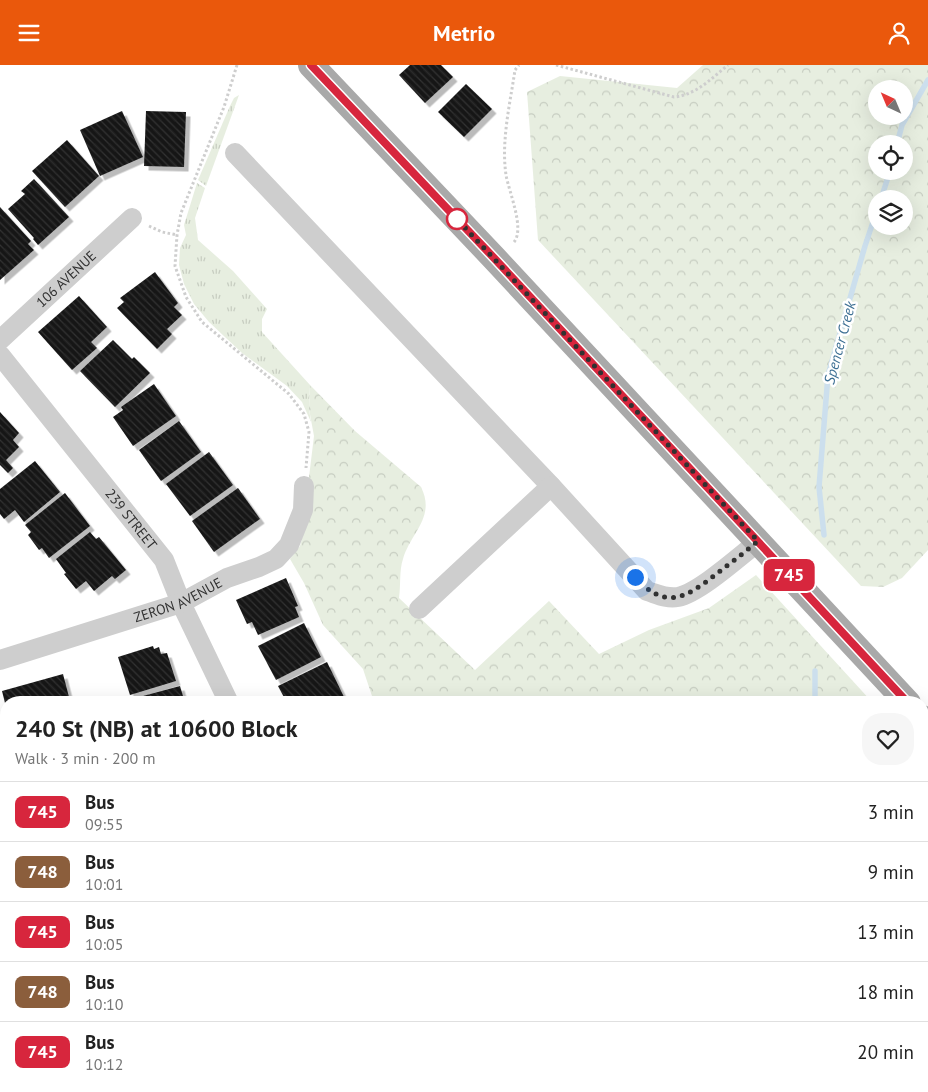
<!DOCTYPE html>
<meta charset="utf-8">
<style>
:root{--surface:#fff;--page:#f6f6f6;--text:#222;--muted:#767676;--line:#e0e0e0;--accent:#ea580c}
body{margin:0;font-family:"PT Sans",sans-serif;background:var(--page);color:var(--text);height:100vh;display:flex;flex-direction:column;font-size:19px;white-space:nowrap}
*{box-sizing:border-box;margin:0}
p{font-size:16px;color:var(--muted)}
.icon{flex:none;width:28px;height:28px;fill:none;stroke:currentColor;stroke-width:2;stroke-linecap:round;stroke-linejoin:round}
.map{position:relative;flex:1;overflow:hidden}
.sheet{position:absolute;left:0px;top:631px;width:929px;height:396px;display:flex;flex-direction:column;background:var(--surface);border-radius:20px 20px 0 0;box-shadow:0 5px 20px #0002}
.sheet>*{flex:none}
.badge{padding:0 10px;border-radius:8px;font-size:18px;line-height:32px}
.needle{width:32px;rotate:316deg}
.controls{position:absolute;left:868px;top:15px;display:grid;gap:10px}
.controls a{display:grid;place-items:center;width:45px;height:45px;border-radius:50%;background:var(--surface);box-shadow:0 5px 20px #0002;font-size:25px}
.you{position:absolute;width:25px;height:25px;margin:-12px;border:4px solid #fff;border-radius:50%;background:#1a73e8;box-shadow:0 0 0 8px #1a73e833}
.map>.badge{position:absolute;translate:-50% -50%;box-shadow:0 0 0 2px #fff}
.round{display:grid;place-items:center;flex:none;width:52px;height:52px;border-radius:20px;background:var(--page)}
.headline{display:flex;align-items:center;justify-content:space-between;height:85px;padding:0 15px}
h1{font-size:24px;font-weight:700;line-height:38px}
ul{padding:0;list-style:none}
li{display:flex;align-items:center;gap:15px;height:60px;padding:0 15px;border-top:1px solid var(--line)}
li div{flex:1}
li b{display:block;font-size:19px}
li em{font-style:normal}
li .badge{min-width:55px;font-weight:700;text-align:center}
header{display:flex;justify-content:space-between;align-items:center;height:65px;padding:0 15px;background:var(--accent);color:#fff;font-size:22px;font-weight:700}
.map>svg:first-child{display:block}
.grass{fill:url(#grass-tufts)}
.forest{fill:url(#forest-crowns);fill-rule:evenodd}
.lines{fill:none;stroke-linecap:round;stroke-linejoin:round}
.stream{stroke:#ccdfed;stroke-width:5.5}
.building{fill:url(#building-back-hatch);filter:url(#shadow)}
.path{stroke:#cecece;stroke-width:3;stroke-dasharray:2.5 2.5;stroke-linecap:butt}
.minor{stroke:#cecece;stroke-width:20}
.major{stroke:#a9a9a9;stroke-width:26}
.line-casing{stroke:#fff;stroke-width:11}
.line{stroke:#d7263d;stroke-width:8}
.walk{stroke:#313131;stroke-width:5;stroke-dasharray:0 9}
.stop-dot{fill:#fff;stroke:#d7263d;stroke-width:2.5}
.labels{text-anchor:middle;stroke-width:5;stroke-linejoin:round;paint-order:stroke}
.street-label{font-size:14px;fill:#313131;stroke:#fff}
.water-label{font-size:15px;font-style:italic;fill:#3e7094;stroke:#fff}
</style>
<header><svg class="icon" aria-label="menu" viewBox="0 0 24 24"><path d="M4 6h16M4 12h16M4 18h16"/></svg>Metrio<svg class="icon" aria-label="person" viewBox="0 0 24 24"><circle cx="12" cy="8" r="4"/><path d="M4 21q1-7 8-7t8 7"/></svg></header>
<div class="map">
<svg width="928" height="1027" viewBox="0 0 928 1027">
<defs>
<pattern id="grass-tufts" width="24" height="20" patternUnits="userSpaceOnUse" patternTransform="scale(1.25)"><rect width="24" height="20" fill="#e7eee0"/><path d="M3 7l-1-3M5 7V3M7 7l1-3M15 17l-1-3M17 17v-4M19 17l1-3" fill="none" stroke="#c7cdc1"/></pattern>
<pattern id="forest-crowns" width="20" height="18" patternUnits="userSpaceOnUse" patternTransform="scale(1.25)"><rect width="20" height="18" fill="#e7eee0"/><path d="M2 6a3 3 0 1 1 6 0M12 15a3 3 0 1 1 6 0" fill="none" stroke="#c7cdc1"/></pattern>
<pattern id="building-back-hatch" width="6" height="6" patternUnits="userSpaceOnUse" patternTransform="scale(1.25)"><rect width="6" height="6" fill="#181818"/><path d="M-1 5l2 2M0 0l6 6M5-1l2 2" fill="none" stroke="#313131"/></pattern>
<filter id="shadow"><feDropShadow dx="4.5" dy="4.5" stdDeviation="0" flood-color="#0004"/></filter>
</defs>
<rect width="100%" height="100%" fill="#fff"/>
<g class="grass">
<path d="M239 30 206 121 198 115 230 41 234 33Z"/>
<path d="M197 118 205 123 195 153 198 175 233 206 267 244 262 254V267L310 320 309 344 311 357 302 337 287 321 242 288 209 257 194 239 184 219 179 200 180 183 186 170 184 160Z"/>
</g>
<g class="forest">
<path d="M703 0H928V485L902 513 883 522 861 521 538 175 527 27 560 11 677 23ZM876 24H904V51H876ZM876 79H904V106H876ZM876 134H904V161H876Z"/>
<path d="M310 320 355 366 421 422C436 452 411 467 403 494 399 506 401 520 399 533L475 605 549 536 599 589 649 565 709 543 756 510 872 637H374L363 604 323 560 304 518 290 494 300 481 310 444 309 412 314 371 309 344Z"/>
<path d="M923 692 928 698V1027H681L669 1021H922Z"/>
</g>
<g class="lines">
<g class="stream">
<path d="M897 79 902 60 928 15"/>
<path d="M881 134 890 106"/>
<path d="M824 470 819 422 828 310 865 181 876 148"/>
<path d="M815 638V606"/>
<path d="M870 1021 872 1027"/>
</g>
</g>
<g class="building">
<path d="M410 0H441L453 12 425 38 399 10Z"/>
<path d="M466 19 492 44 464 72 438 47Z"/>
<path d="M122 46 143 92 100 111 80 65Z"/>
<path d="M146 46 186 47 184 102 144 101Z"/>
<path d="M67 75 99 111 65 142 32 106Z"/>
<path d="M34 114 69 152 38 180 33 174 34 173 8 144 25 129 21 126Z"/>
<path d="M0 142 31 176 28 179 34 185 0 215Z"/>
<path d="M155 207 178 238 174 242 182 250 167 264 172 269 157 284 117 243 124 237 120 233Z"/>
<path d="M79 231 107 262 91 277 97 283 72 305 38 267Z"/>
<path d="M113 275 132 294 134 292 150 308 115 342 80 306Z"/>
<path d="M154 319 176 351 133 381 113 352 123 345 121 342Z"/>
<path d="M0 347 19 368 13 375 19 382 6 395 13 403 8 408 0 400Z"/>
<path d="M179 356 201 387 161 416 139 385Z"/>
<path d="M209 387 233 420 190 451 166 419Z"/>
<path d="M35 396 60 427 24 457 15 445 4 454 0 449V424Z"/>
<path d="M238 423 260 454 214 487 192 456Z"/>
<path d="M65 428 90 461 49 493 42 483 39 485 28 470 31 467 25 460Z"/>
<path d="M90 467 96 474 99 472 126 505 115 514 112 511 94 526 86 516 76 524 64 509 66 508 56 494Z"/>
<path d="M286 513 298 541 295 542 299 552 258 570 252 557 247 559 236 535Z"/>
<path d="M304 558 321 592 276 615 258 581Z"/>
<path d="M153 581 154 584 159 582 161 589 167 588 176 616 130 630 118 592Z"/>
<path d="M327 597 345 634 339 638H287L278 621Z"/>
<path d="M63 609 69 632 51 638H5L2 626Z"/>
<path d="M180 621 185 638H145L143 631Z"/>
<path d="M6 881V919L0 921V883Z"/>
<path d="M6 935V972L0 960V938Z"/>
<path d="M24 1021H36L31 1027H20L25 1023Z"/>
<path d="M62 1021H107L110 1027H66Z"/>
<path d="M307 1021H324L321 1027Z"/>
<path d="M344 1021H390L389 1027H343Z"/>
<path d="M399 1021H445L444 1027H398Z"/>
<path d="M459 1021H505L504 1027H458Z"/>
<path d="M519 1021H563L562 1027H518Z"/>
<path d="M576 1021H590L598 1024 597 1027H574Z"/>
</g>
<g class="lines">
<g class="path">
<path d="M237 0 224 42 181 148 177 170 175 201 186 232 202 257 289 329 304 349 309 367 306 403"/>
<path d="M556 0 674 32C696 30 712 13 728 0"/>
<path d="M149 161 162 167 177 170"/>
<path d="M514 177C525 164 509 127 506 110 501 76 510 39 515 5L519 0"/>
</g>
<g class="minor">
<path d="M235 88 551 421 647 526C657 529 666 534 678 532 699 528 740 491 758 477"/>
<path id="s1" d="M0 275 132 153"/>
<path id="s2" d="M0 290 164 495 181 538 229 638"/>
<path d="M419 544 551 421"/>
<path id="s3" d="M0 595 181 538 227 513 259 502 276 494 289 480 303 445 304 421"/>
<path d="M0 742 6 756"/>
<path d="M184 1021 195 1027"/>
</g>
<g class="major">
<path d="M311 0 494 193 908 638"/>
<path d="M922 653 928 659"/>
</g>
</g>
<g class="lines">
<g class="line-casing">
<path id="line" d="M311 0 494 193 908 638"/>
</g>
<use href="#line" class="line"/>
<path class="walk" d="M457 154 455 152 758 476C744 488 729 499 715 510 684 534 665 545 635 512"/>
</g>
<circle class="stop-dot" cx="457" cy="154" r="10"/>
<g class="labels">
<g class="street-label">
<text dy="5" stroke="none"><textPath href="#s1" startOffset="90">106 AVENUE</textPath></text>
<text dy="5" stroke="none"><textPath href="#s2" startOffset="210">239 STREET</textPath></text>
<text dy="5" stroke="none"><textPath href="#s3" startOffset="188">ZERON AVENUE</textPath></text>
</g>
<g class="water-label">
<text transform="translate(840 278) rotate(-75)" y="5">Spencer Creek</text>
</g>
</g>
</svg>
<div class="controls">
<a><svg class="needle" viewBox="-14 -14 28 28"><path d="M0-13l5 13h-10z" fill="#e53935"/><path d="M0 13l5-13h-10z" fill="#767676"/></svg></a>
<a><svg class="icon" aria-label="locate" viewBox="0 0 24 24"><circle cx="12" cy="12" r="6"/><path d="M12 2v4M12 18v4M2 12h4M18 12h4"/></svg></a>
<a><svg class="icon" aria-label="layers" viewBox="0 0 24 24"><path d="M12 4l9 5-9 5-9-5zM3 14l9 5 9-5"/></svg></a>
</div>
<div class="you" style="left:635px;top:512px"></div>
<b class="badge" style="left:789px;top:510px;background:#d7263d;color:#fff">745</b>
<section class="sheet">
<div class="headline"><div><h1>240 St (NB) at 10600 Block</h1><p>Walk · 3 min · 200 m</p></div><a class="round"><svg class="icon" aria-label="heart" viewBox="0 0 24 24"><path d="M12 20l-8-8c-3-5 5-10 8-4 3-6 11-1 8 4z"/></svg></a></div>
<ul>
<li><span class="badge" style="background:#d7263d;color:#fff">745</span><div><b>Bus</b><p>09:55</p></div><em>3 min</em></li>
<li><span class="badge" style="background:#8b5e3c;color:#fff">748</span><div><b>Bus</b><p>10:01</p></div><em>9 min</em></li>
<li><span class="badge" style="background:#d7263d;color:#fff">745</span><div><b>Bus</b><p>10:05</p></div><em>13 min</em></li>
<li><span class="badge" style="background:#8b5e3c;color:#fff">748</span><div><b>Bus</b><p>10:10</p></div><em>18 min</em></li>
<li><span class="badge" style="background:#d7263d;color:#fff">745</span><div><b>Bus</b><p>10:12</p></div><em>20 min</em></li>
</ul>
</section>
</div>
